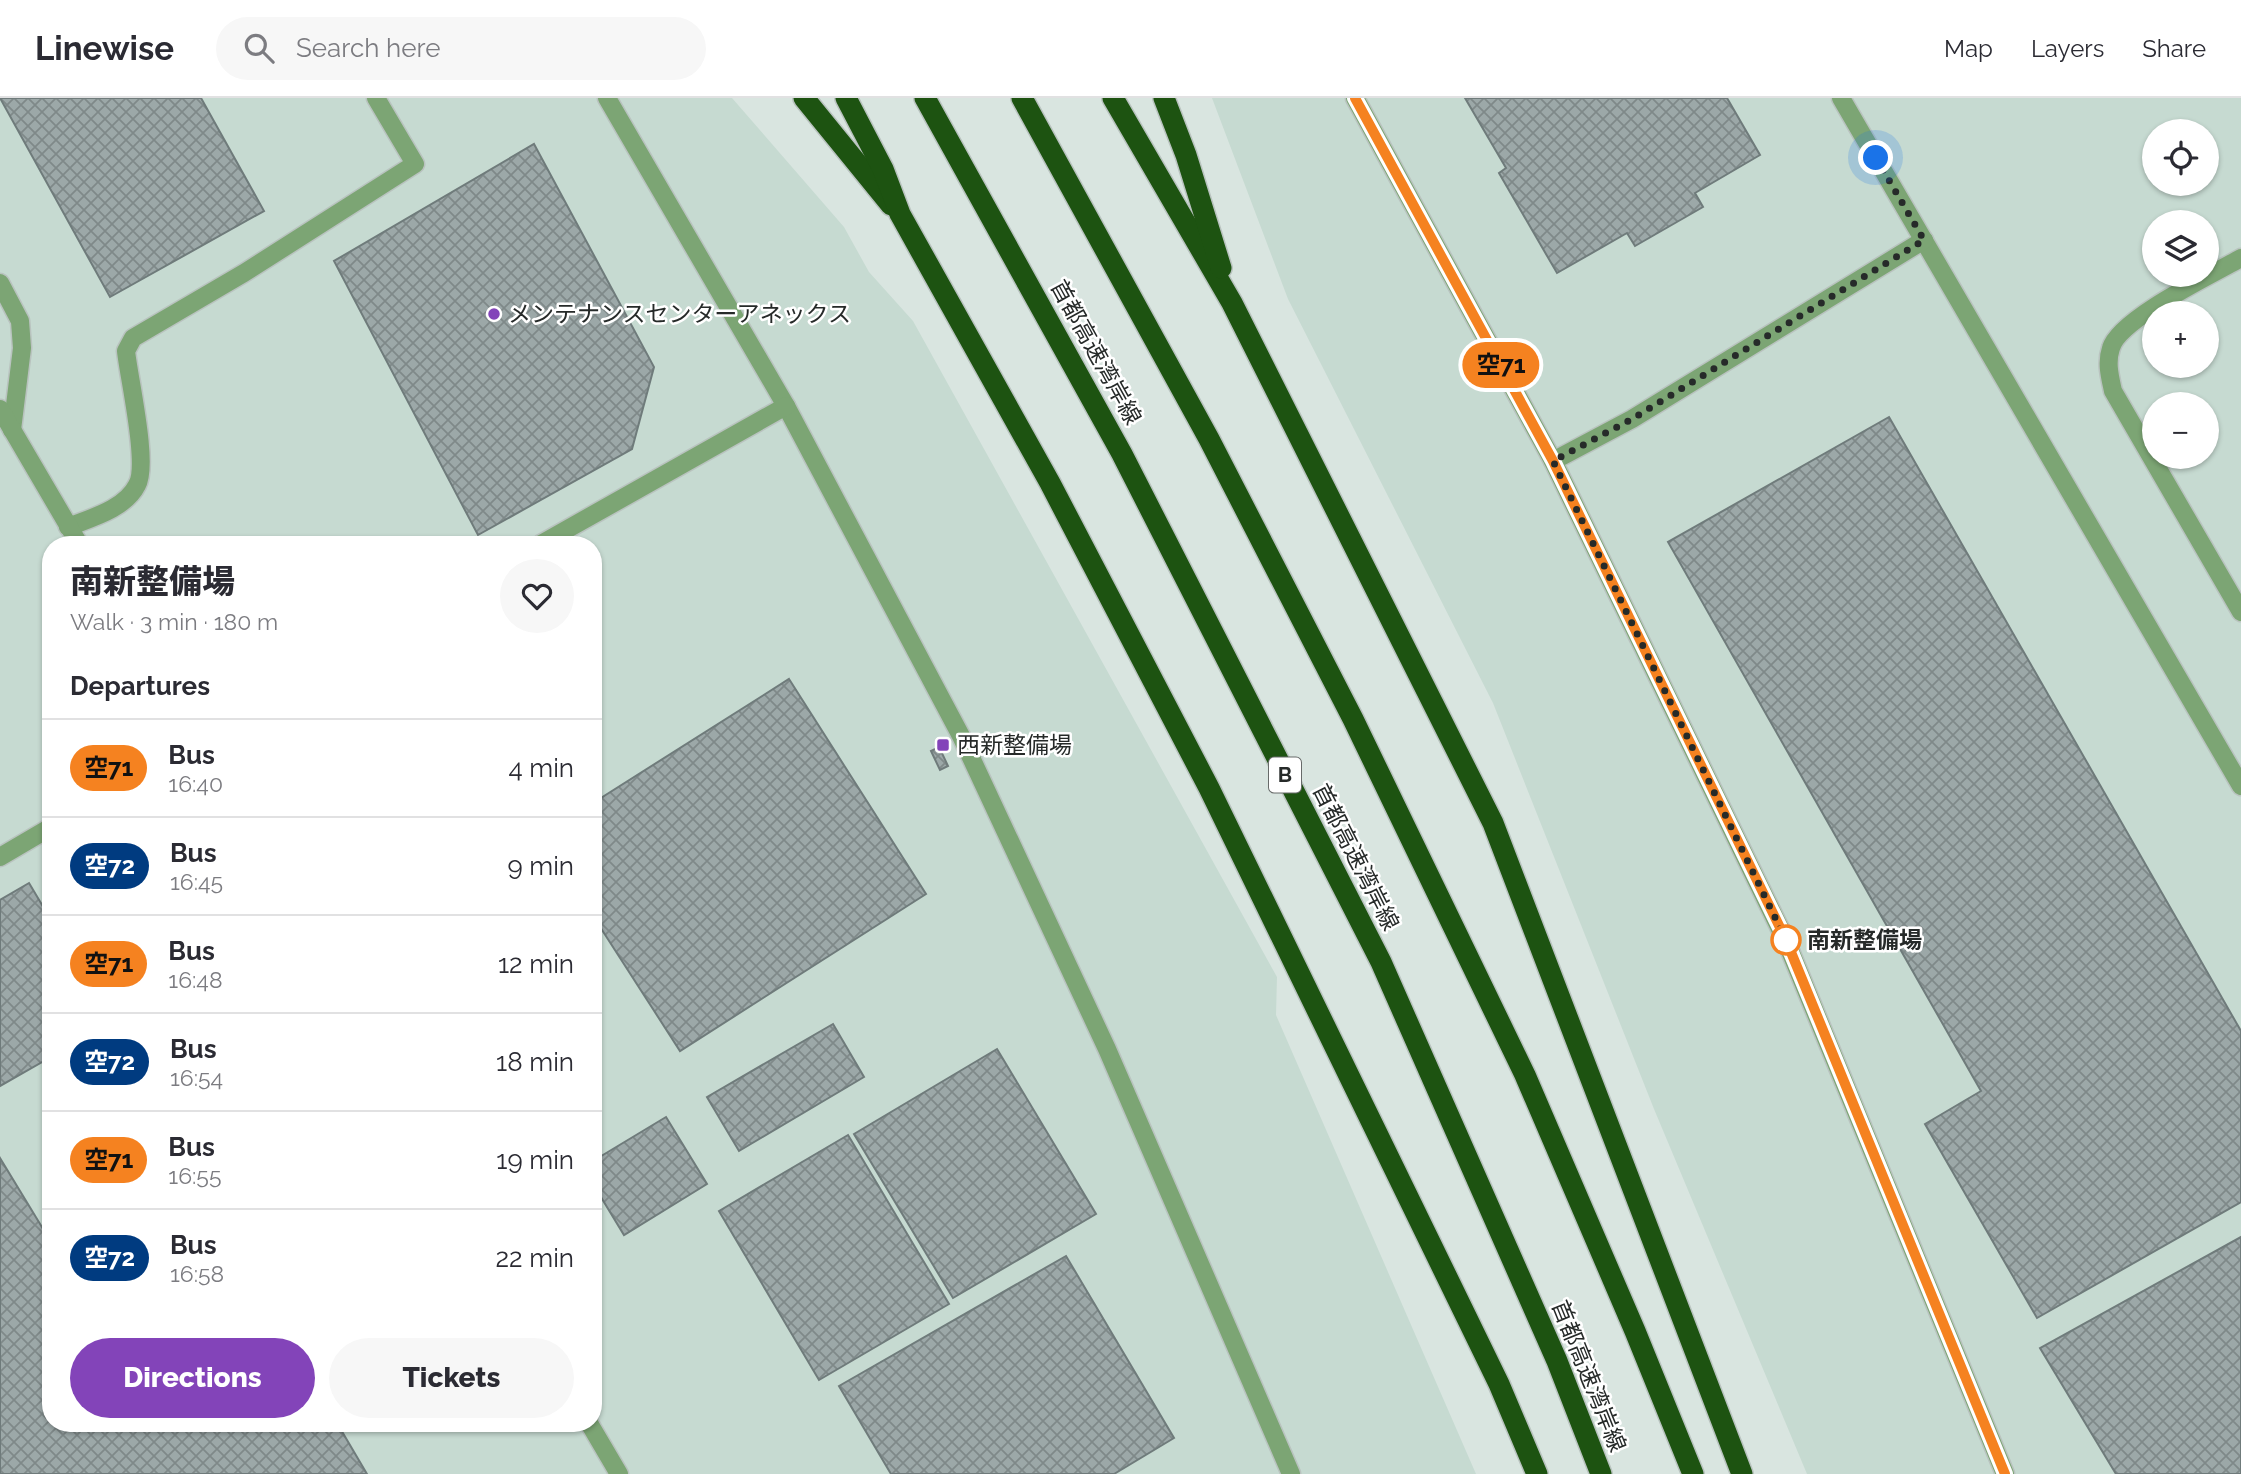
<!DOCTYPE html>
<meta charset="utf-8">
<style>
:root{--surface:#fff;--page:#f7f7f7;--text:#2b2b33;--muted:#7c7c81;--line:#e1e1e2;--accent:#8344b9}
body{margin:0;font-family:Raleway,"Noto Sans JP",sans-serif;background:var(--page);color:var(--text);height:100vh;display:flex;flex-direction:column;font-size:26px;white-space:nowrap}
*{box-sizing:border-box;margin:0}
p{font-size:23px;color:var(--muted)}
.icon{flex:none;width:38px;height:38px;fill:none;stroke:currentColor;stroke-width:2;stroke-linecap:round;stroke-linejoin:round}
.map{position:relative;flex:1;overflow:hidden}
.panel{position:absolute;left:42px;top:438px;width:560px;height:896px;display:flex;flex-direction:column;background:var(--surface);border-radius:28px;box-shadow:0 2px 5px #0004}
.panel>*{flex:none}
.badge{padding:0 14px;border-radius:23px;font-size:24px;line-height:46px}
.tools{position:absolute;left:2142px;top:21px;display:grid;gap:14px}
.tools a{display:grid;place-items:center;width:77px;height:77px;border-radius:50%;background:var(--surface);box-shadow:0 2px 5px #0004;font-size:35px}
.you{position:absolute;width:35px;height:35px;margin:-18px;border:5px solid #fff;border-radius:50%;background:#1a73e8;box-shadow:0 0 0 10px #1a73e833}
.map>.badge{position:absolute;translate:-50% -50%;box-shadow:0 0 0 4px #fff}
h2{padding:0 28px;font-size:26px;line-height:63px}
.round{display:grid;place-items:center;flex:none;width:74px;height:74px;border-radius:37px;background:var(--page)}
.head{display:flex;align-items:center;justify-content:space-between;height:119px;padding:0 28px}
h1{font-size:33px;font-weight:800;line-height:52px}
.button{display:flex;gap:14px;margin-top:auto;padding:14px 28px}
.button a{flex:1;height:80px;border-radius:42px;background:var(--accent);color:#fff;font-size:28px;font-weight:800;line-height:80px;text-align:center}
.button a+a{background:var(--page);color:var(--text)}
ul{padding:0;list-style:none}
li{display:flex;align-items:center;gap:21px;height:98px;padding:0 28px;border-top:2px solid var(--line)}
li div{flex:1}
li b{display:block;font-size:26px}
li em{font-style:normal}
li .badge{min-width:77px;font-weight:700;text-align:center}
header{display:flex;align-items:center;gap:42px;box-sizing:border-box;height:98px;padding:0 35px;background:var(--surface);border-bottom:2px solid var(--line)}
header strong{font-size:33px}
nav{display:flex;gap:38px;margin-inline-start:auto;font-size:24px}
.search{width:490px;height:63px;background:var(--page);display:flex;align-items:center;gap:18px;box-sizing:border-box;padding:0 24px;border-radius:38px;color:var(--muted);font-size:26px}
.map>svg:first-child{display:block}
.built{fill:#c6dad1;fill-rule:evenodd}
.building{fill:url(#building-cross-hatch);stroke:#6f7b7b;stroke-width:2}
.lines{fill:none;stroke-linecap:round;stroke-linejoin:round}
.service-casing{stroke:#b9c3bf;stroke-width:21}
.minor-casing{stroke:#b9c3bf;stroke-width:21}
.tertiary-casing{stroke:#b9c3bf;stroke-width:21}
.motorway-casing{stroke:#b9c3bf;stroke-width:24}
.service{stroke:#7ca574;stroke-width:18}
.minor{stroke:#7ca574;stroke-width:18}
.tertiary{stroke:#7ca574;stroke-width:18}
.motorway{stroke:#1d5311;stroke-width:21}
.line-casing{stroke:#fff;stroke-width:16}
.line{stroke:#f58220;stroke-width:10}
.walk{stroke:#262a29;stroke-width:7;stroke-dasharray:0 12.6}
.poi-dot{fill:#8344b9;stroke:#fff;stroke-width:2.5}
.stop-dot{fill:#fff;stroke:#f58220;stroke-width:3.5}
.labels{text-anchor:middle;stroke-width:5;stroke-linejoin:round;paint-order:stroke}
.shield{fill:#fff;stroke:#676a69;stroke-width:2}
.shield-label{font-size:21px;font-weight:bold;fill:#262a29}
.poi-label{font-size:23px;fill:#262a29;stroke:#fff;text-anchor:start}
.street-label{font-size:23px;fill:#262a29;stroke:#fff}
.stop-label{font-size:23px;font-weight:bold;fill:#262a29;stroke:#fff;text-anchor:start}
</style>
<header>
<strong>Linewise</strong>
<div class="search"><svg class="icon" aria-label="search" viewBox="0 0 24 24"><circle cx="10" cy="10" r="6"/><path d="M15 15l6 6"/></svg>Search here</div>
<nav><a>Map</a><a>Layers</a><a>Share</a></nav>
</header>
<div class="map">
<svg width="2241" height="1376" viewBox="0 0 2241 1376">
<defs>
<pattern id="building-cross-hatch" width="8" height="8" patternUnits="userSpaceOnUse" patternTransform="scale(1.75)"><rect width="8" height="8" fill="#9ca8a8"/><path d="M0 0l8 8M0 8l8-8" fill="none" stroke="#7f8989"/></pattern>
</defs>
<rect width="100%" height="100%" fill="#d9e5e0"/>
<g class="built">
<path d="M0 0H732L844 129 869 174 913 223 1277 879 1276 917 1476 1376H0ZM51 446H593V1325H51Z"/>
<path d="M1212 0H2241V1376H1807L1654 1011 1493 605 1288 201ZM2154 33H2207V86H2154ZM2154 124H2207V177H2154ZM2154 215H2207V268H2154ZM2154 306H2207V359H2154Z"/>
</g>
<g class="building">
<path d="M0 0H201L264 113 110 199Z"/>
<path d="M1465 0H1727L1760 57 1695 95 1703 109 1635 148 1627 135 1557 175 1499 75 1506 70Z"/>
<path d="M534 46 654 269 632 351 478 437 334 163Z"/>
<path d="M1889 319 2241 933V1104L2037 1220 1925 1026 1981 993 1668 444Z"/>
<path d="M789 581 926 796 680 953 593 818V705Z"/>
<path d="M939 649 948 668 940 672 931 653Z"/>
<path d="M29 785 51 822V959L0 988V802Z"/>
<path d="M833 926 864 979 739 1053 707 999Z"/>
<path d="M997 951 1096 1116 953 1200 854 1036Z"/>
<path d="M666 1019 707 1086 624 1137 593 1086V1063Z"/>
<path d="M848 1037 949 1206 819 1282 719 1113Z"/>
<path d="M0 1060 51 1144V1325H337L367 1376H0Z"/>
<path d="M2241 1139V1376H2116L2040 1250Z"/>
<path d="M1066 1158 1174 1340 1114 1376H891L839 1288Z"/>
</g>
<g class="lines">
<g class="service-casing">
<g id="service">
<path d="M2241 160C2213 176 2119 221 2111 250 2106 265 2110 279 2113 293L2241 514"/>
<path d="M68 429C91 420 125 411 137 387 149 367 129 281 126 253L133 240 244 175 415 66 376 0"/>
<path d="M0 759 51 729"/>
</g>
</g>
<g class="minor-casing">
<path id="minor" d="M0 185 20 223 22 250 12 332"/>
</g>
<g class="tertiary-casing">
<g id="tertiary">
<path d="M607 0 786 308 961 638 1107 951 1291 1376"/>
<path d="M1355 0 1553 363 1786 843 2005 1376"/>
<path d="M1841 0 2241 688"/>
<path d="M0 311 79 446"/>
<path d="M1553 363 1632 321 1924 142"/>
<path d="M541 446 786 308"/>
<path d="M589 1325 619 1376"/>
</g>
</g>
<g class="motorway-casing">
<g id="motorway">
<path d="M804 0 891 107"/>
<path d="M846 0 883 71 900 116 1050 385 1209 690 1499 1286 1537 1376"/>
<path d="M925 0 1122 356 1381 864 1557 1263 1601 1376"/>
<path d="M1022 0 1209 341 1353 621 1525 977 1635 1233 1693 1376"/>
<path d="M1113 0 1232 205 1493 725 1742 1376"/>
<path d="M1164 0 1186 57 1221 170"/>
</g>
</g>
<use href="#service" class="service"/>
<use href="#minor" class="minor"/>
<use href="#tertiary" class="tertiary"/>
<use href="#motorway" class="motorway"/>
</g>
<g class="lines">
<g class="line-casing">
<path id="line" d="M1355 0 1553 363 1786 842 2005 1376"/>
</g>
<use href="#line" class="line"/>
<path class="walk" d="M1786 842 1553 363 1632 321 1924 142 1876 60"/>
</g>
<g class="poi-dot">
<circle cx="494" cy="216" r="7"/>
<rect x="936" y="640" width="14" height="14" rx="3.5"/>
</g>
<circle class="stop-dot" cx="1786" cy="842" r="14"/>
<g class="labels">
<rect class="shield" x="1269" y="659.5" width="32" height="35" rx="5"/>
<g class="shield-label">
<text x="1285" y="684">B</text>
</g>
<g class="poi-label">
<text x="508" y="224">メンテナンスセンターアネックス</text>
<text x="957" y="655">西新整備場</text>
</g>
<g class="street-label">
<text transform="translate(1096 254) rotate(61)" y="8">首都高速湾岸線</text>
<text transform="translate(1356 759) rotate(63)" y="8">首都高速湾岸線</text>
<text transform="translate(1589 1278) rotate(68)" y="8">首都高速湾岸線</text>
</g>
<g class="stop-label">
<text x="1807" y="850">南新整備場</text>
</g>
</g>
</svg>
<div class="tools">
<a><svg class="icon" aria-label="locate" viewBox="0 0 24 24"><circle cx="12" cy="12" r="6"/><path d="M12 2v4M12 18v4M2 12h4M18 12h4"/></svg></a>
<a><svg class="icon" aria-label="layers" viewBox="0 0 24 24"><path d="M12 4l9 5-9 5-9-5zM3 14l9 5 9-5"/></svg></a>
<a>+</a>
<a>−</a>
</div>
<div class="you" style="left:1876px;top:60px"></div>
<b class="badge" style="left:1501px;top:267px;background:#f58220;color:#111">空71</b>
<section class="panel">
<div class="head"><div><h1>南新整備場</h1><p>Walk · 3 min · 180 m</p></div><a class="round"><svg class="icon" aria-label="heart" viewBox="0 0 24 24"><path d="M12 20l-8-8c-3-5 5-10 8-4 3-6 11-1 8 4z"/></svg></a></div>
<h2>Departures</h2>
<ul>
<li><span class="badge" style="background:#f58220;color:#111">空71</span><div><b>Bus</b><p>16:40</p></div><em>4 min</em></li>
<li><span class="badge" style="background:#003b80;color:#fff">空72</span><div><b>Bus</b><p>16:45</p></div><em>9 min</em></li>
<li><span class="badge" style="background:#f58220;color:#111">空71</span><div><b>Bus</b><p>16:48</p></div><em>12 min</em></li>
<li><span class="badge" style="background:#003b80;color:#fff">空72</span><div><b>Bus</b><p>16:54</p></div><em>18 min</em></li>
<li><span class="badge" style="background:#f58220;color:#111">空71</span><div><b>Bus</b><p>16:55</p></div><em>19 min</em></li>
<li><span class="badge" style="background:#003b80;color:#fff">空72</span><div><b>Bus</b><p>16:58</p></div><em>22 min</em></li>
</ul>
<div class="button"><a>Directions</a><a>Tickets</a></div>
</section>
</div>
